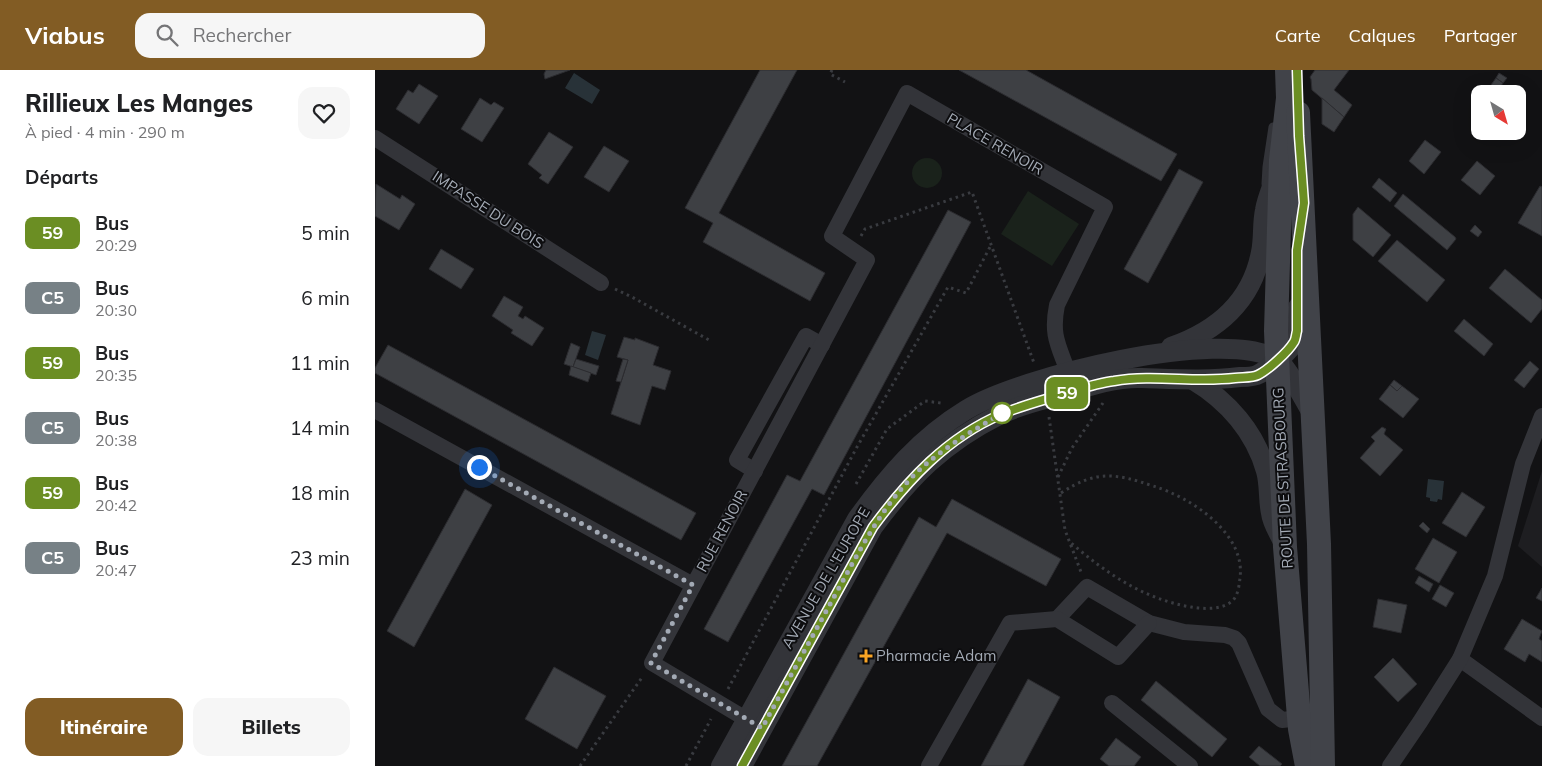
<!DOCTYPE html>
<html lang="fr">
<meta charset="utf-8">
<style>
:root{--surface:#fff;--page:#f6f6f6;--text:#202124;--muted:#757577;--accent:#825c24}
body{margin:0;font-family:Mulish,sans-serif;background:var(--page);color:var(--text);height:100vh;display:flex;flex-direction:column;font-size:19px;white-space:nowrap}
*{box-sizing:border-box;margin:0}
p{font-size:16px;color:var(--muted)}
.icon{flex:none;width:28px;height:28px;fill:none;stroke:currentColor;stroke-width:2;stroke-linecap:round;stroke-linejoin:round}
.map{position:relative;flex:1;overflow:hidden}
.drawer{display:flex;flex-direction:column;background:var(--surface);width:375px}
.drawer>*{flex:none}
.badge{padding:0 10px;border-radius:8px;font-size:18px;line-height:32px}
.needle{width:32px;rotate:143deg}
.fabs{position:absolute;left:1096px;top:15px;display:grid;gap:10px}
.fabs a{display:grid;place-items:center;width:55px;height:55px;border-radius:10px;background:var(--surface);box-shadow:0 5px 20px #0002;font-size:25px}
.you{position:absolute;width:25px;height:25px;margin:-12px;border:4px solid #fff;border-radius:50%;background:#1a73e8;box-shadow:0 0 0 8px #1a73e833}
.map>.badge{position:absolute;translate:-50% -50%;box-shadow:0 0 0 2px #fff}
h2{padding:0 25px;font-size:19px;line-height:45px}
.round{display:grid;place-items:center;flex:none;width:52px;height:52px;border-radius:15px;background:var(--page)}
.summary{display:flex;align-items:center;justify-content:space-between;height:85px;padding:0 25px}
h1{font-size:24px;font-weight:800;line-height:38px}
.button{display:flex;gap:10px;margin-top:auto;padding:10px 25px}
.button a{flex:1;height:58px;border-radius:15px;background:var(--accent);color:#fff;font-size:20px;font-weight:800;line-height:58px;text-align:center}
.button a+a{background:var(--page);color:var(--text)}
ul{padding:0;list-style:none}
li{display:flex;align-items:center;gap:15px;height:65px;padding:0 25px}
li div{flex:1}
li b{display:block;font-size:19px}
li em{font-style:normal}
li .badge{min-width:55px;font-weight:700;text-align:center}
header{display:flex;align-items:center;gap:30px;box-sizing:border-box;height:70px;padding:0 25px;background:var(--accent);color:#fff}
header strong{font-size:24px}
nav{display:flex;gap:28px;margin-inline-start:auto;font-size:18px}
.search{width:350px;height:45px;background:var(--page);display:flex;align-items:center;gap:12px;box-sizing:border-box;padding:0 18px;border-radius:15px;color:var(--muted);font-size:19px}
main{display:flex;flex:1;min-height:0}
.map>svg:first-child{display:block}
.built{fill:#1e1e21}
.green{fill:#1a221b}
.water{fill:#283238}
.building{fill:#3e4044;stroke:#2c2c30}
.lines{fill:none;stroke-linecap:round;stroke-linejoin:round}
.path{stroke:#393b40;stroke-width:3;stroke-dasharray:2.5 4;stroke-linecap:butt}
.service{stroke:#333439;stroke-width:9}
.minor{stroke:#333439;stroke-width:16}
.tertiary{stroke:#333439;stroke-width:20}
.secondary{stroke:#414349;stroke-width:24}
.line-casing{stroke:#fff;stroke-width:11}
.line{stroke:#6b8e23;stroke-width:8}
.walk{stroke:#a3aab5;stroke-width:5;stroke-dasharray:0 9}
.stop-dot{fill:#fff;stroke:#6b8e23;stroke-width:2.5}
.poi-dot{fill:#faa524;stroke:#0d0d0f;stroke-width:2}
.labels{text-anchor:middle;stroke-width:4;stroke-linejoin:round;paint-order:stroke}
.street-label{font-size:15px;fill:#a3aab5;stroke:#0d0d0f}
.poi-label{font-size:15px;fill:#a3aab5;stroke:#0d0d0f;text-anchor:start}
</style>
<header>
<strong>Viabus</strong>
<div class="search"><svg class="icon" aria-label="search" viewBox="0 0 24 24"><circle cx="10" cy="10" r="6"/><path d="M15 15l6 6"/></svg>Rechercher</div>
<nav><a>Carte</a><a>Calques</a><a>Partager</a></nav>
</header>
<main>
<section class="drawer">
<div class="summary"><div><h1>Rillieux Les Manges</h1><p>À pied · 4 min · 290 m</p></div><a class="round"><svg class="icon" aria-label="heart" viewBox="0 0 24 24"><path d="M12 20l-8-8c-3-5 5-10 8-4 3-6 11-1 8 4z"/></svg></a></div>
<h2>Départs</h2>
<ul>
<li><span class="badge" style="background:#6b8e23;color:#fff">59</span><div><b>Bus</b><p>20:29</p></div><em>5 min</em></li>
<li><span class="badge" style="background:#778186;color:#fff">C5</span><div><b>Bus</b><p>20:30</p></div><em>6 min</em></li>
<li><span class="badge" style="background:#6b8e23;color:#fff">59</span><div><b>Bus</b><p>20:35</p></div><em>11 min</em></li>
<li><span class="badge" style="background:#778186;color:#fff">C5</span><div><b>Bus</b><p>20:38</p></div><em>14 min</em></li>
<li><span class="badge" style="background:#6b8e23;color:#fff">59</span><div><b>Bus</b><p>20:42</p></div><em>18 min</em></li>
<li><span class="badge" style="background:#778186;color:#fff">C5</span><div><b>Bus</b><p>20:47</p></div><em>23 min</em></li>
</ul>
<div class="button"><a>Itinéraire</a><a>Billets</a></div>
</section>
<div class="map">
<svg width="1167" height="696" viewBox="0 0 1167 696">
<rect width="100%" height="100%" fill="#121214"/>
<path class="built" d="M1167 401V497L1143 476Z"/>
<g class="green">
<circle cx="552" cy="103" r="15"/>
<path d="M653 121 704 154 677 196 626 164Z"/>
</g>
<g class="water">
<path d="M199 3 225 20 217 34 190 18Z"/>
<path d="M217 261 231 265 223 290 210 285Z"/>
<path d="M1053 409 1069 411 1067 430 1063 429 1062 432 1055 431V428L1051 427Z"/>
</g>
<g class="building">
<path d="M171 0H195L170 9 169 4Z"/>
<path d="M385 0H422L344 143 450 203 435 231 328 172 338 153 310 138Z"/>
<path d="M584 0H651L802 84 786 111Z"/>
<path d="M940 0H974L959 20 977 35 969 47 937 20 936 9 935 7Z"/>
<path d="M1124 3 1132 8 1128 13 1121 8Z"/>
<path d="M1121 8 1128 13 1121 24H1113L1111 22Z"/>
<path d="M44 14 63 26 44 54 21 39 33 20 38 23Z"/>
<path d="M105 28 116 35 119 32 129 38 107 72 86 59Z"/>
<path d="M947 28 969 47 959 62 947 54Z"/>
<path d="M174 62 198 77 173 114 164 108 167 105 153 94Z"/>
<path d="M1050 70 1066 82 1049 104 1034 91Z"/>
<path d="M229 76 254 91 234 122 209 107Z"/>
<path d="M1102 91 1120 106 1105 125 1086 110Z"/>
<path d="M804 99 828 112 773 213 749 199Z"/>
<path d="M1004 108 1022 123 1015 132 997 117Z"/>
<path d="M1 114 25 129 27 125 40 134 24 160 0 146Z"/>
<path d="M1165 116 1167 117V166L1143 153Z"/>
<path d="M1028 124 1080 167 1081 169 1072 180 1019 136Z"/>
<path d="M983 137 1016 165 998 187 978 170V144Z"/>
<path d="M573 140 596 152 449 425 437 419 353 572 329 559 412 405 425 411Z"/>
<path d="M1100 155 1107 162 1103 167 1095 161Z"/>
<path d="M1022 170 1070 210 1052 232 1003 191Z"/>
<path d="M66 179 99 199 86 219 54 199Z"/>
<path d="M1130 199 1167 230V239L1156 253 1114 218Z"/>
<path d="M129 226 148 237 143 246 148 249 150 246 169 258 157 276 136 263 138 260 117 246Z"/>
<path d="M1089 249 1118 274 1109 286 1079 261Z"/>
<path d="M249 267 260 270V268L284 277 278 295 296 301 290 320 277 316 265 355 236 344 253 290 242 287Z"/>
<path d="M196 273 205 277 198 297 189 294Z"/>
<path d="M13 275 321 443 306 470 0 303V298Z"/>
<path d="M201 289 224 296 221 305 198 297Z"/>
<path d="M248 289 253 290 246 312 241 311Z"/>
<path d="M1155 291 1164 299 1149 318 1139 310Z"/>
<path d="M196 296 216 303 213 312 194 305Z"/>
<path d="M1019 310 1027 316 1022 321 1015 315Z"/>
<path d="M1015 315 1022 321 1027 316 1044 329 1028 348 1004 329Z"/>
<path d="M1007 357 1011 359 1009 364 1028 380 1005 406 985 388 1000 371 996 367Z"/>
<path d="M90 419 117 435 39 577 12 561Z"/>
<path d="M1087 422 1110 437 1091 467 1067 453Z"/>
<path d="M577 429 686 489 671 516 572 463 442 696H407L544 447 561 457Z"/>
<path d="M1048 452 1055 459 1052 463 1044 456Z"/>
<path d="M1058 468 1082 482 1064 513 1040 499Z"/>
<path d="M1044 506 1058 514 1054 522 1040 513Z"/>
<path d="M1065 515 1079 523 1071 537 1057 529Z"/>
<path d="M1167 518V531L1161 528Z"/>
<path d="M1003 529 1032 535 1026 563 998 557Z"/>
<path d="M1147 549 1167 561 1164 569 1167 571V592L1154 584 1150 592 1129 579Z"/>
<path d="M1018 588 1042 614 1023 632 999 607Z"/>
<path d="M179 597 231 626 202 679 150 649Z"/>
<path d="M653 609 685 627 648 696H606Z"/>
<path d="M781 611 852 669 837 687 766 630Z"/>
<path d="M741 668 766 687 759 696H734L725 689Z"/>
<path d="M884 676 907 694 905 696H885L874 687Z"/>
</g>
<g class="lines">
<g class="path">
<path d="M457 0 455 4 470 12"/>
<path d="M486 166 490 159 597 122 659 293"/>
<path d="M240 219 257 227 334 270"/>
<path d="M674 347 690 460 706 502"/>
<path d="M683 407 697 378 728 333"/>
<path d="M481 414 512 359 550 331 566 333"/>
<path d="M686 423C721 400 740 403 778 416 815 427 871 463 865 508 864 516 863 527 856 532 845 540 829 539 816 537 768 529 731 503 695 472"/>
<path d="M353 619 482 377 573 217 591 223 616 175"/>
<path d="M205 696 268 606"/>
<path d="M311 696 336 649"/>
</g>
<path class="service" d="M891 114 892 97 898 57"/>
<g class="minor">
<path d="M0 68 226 213"/>
<path d="M0 340 318 515"/>
<path d="M380 401 362 390 431 266 447 275"/>
<path d="M682 549 712 517 774 553 809 562 850 565 859 568 864 573 893 639 907 650 925 648"/>
<path d="M1085 589 1167 648"/>
<path d="M737 633 815 696"/>
<path d="M381 655 277 593 492 190 457 166 532 23 730 137 682 235C676 265 683 274 693 302"/>
<path d="M554 696 635 553 682 549 743 587 774 553"/>
<path d="M1015 696 1045 652 1085 589 1120 506 1148 394 1167 346"/>
</g>
<g class="tertiary">
<path d="M796 277C842 261 877 231 886 182 889 168 887 154 890 140 892 128 898 115 902 103"/>
<path d="M818 310C853 331 880 362 891 401 895 415 893 430 896 443 897 453 904 463 908 472"/>
<path d="M346 696 482 449C513 406 545 368 591 340 644 307 847 257 901 289 911 294 931 333 938 345"/>
<path d="M367 696 498 457C535 407 568 373 624 345 644 335 667 330 689 324 714 316 741 307 767 308 800 309 832 311 865 307 871 307 879 307 884 304 895 298 915 281 920 271 924 261 923 247 923 237"/>
</g>
<g class="secondary">
<path d="M912 0 913 28 906 90 901 261 910 477 925 659 932 696"/>
<path d="M923 43 944 474 948 696"/>
</g>
</g>
<g class="lines">
<g class="line-casing">
<path id="line" d="M367 696 498 457C532 411 572 367 627 344 646 336 665 331 685 325 702 320 721 313 739 311 779 304 820 313 860 308 867 307 877 308 883 305 893 300 913 282 919 272 921 269 921 264 922 261V180L929 133 924 66 922 0"/>
</g>
<use href="#line" class="line"/>
<path class="walk" d="M104 397 318 515 276 593 387 658C411 614 436 569 460 525 484 482 505 439 540 404 566 379 596 362 627 343"/>
</g>
<circle class="stop-dot" cx="627" cy="343" r="10"/>
<path class="poi-dot" d="M488.5 578.5h5v5h5v5h-5v5h-5v-5h-5v-5h5z"/>
<g class="labels">
<g class="street-label">
<text transform="translate(620 74) rotate(30)" y="5">PLACE RENOIR</text>
<text transform="translate(113 140) rotate(33)" y="5">IMPASSE DU BOIS</text>
<text transform="translate(908 408) rotate(-93)" y="5">ROUTE DE STRASBOURG</text>
<text transform="translate(347 461) rotate(-62)" y="5">RUE RENOIR</text>
<text transform="translate(451 508) rotate(-60)" y="5">AVENUE DE L'EUROPE</text>
</g>
<g class="poi-label">
<text x="501" y="591">Pharmacie Adam</text>
</g>
</g>
</svg>
<div class="fabs">
<a><svg class="needle" viewBox="-14 -14 28 28"><path d="M0-13l5 13h-10z" fill="#e53935"/><path d="M0 13l5-13h-10z" fill="#757577"/></svg></a>
</div>
<div class="you" style="left:104px;top:397px"></div>
<b class="badge" style="left:692px;top:323px;background:#6b8e23;color:#fff">59</b>
</div>
</main>
